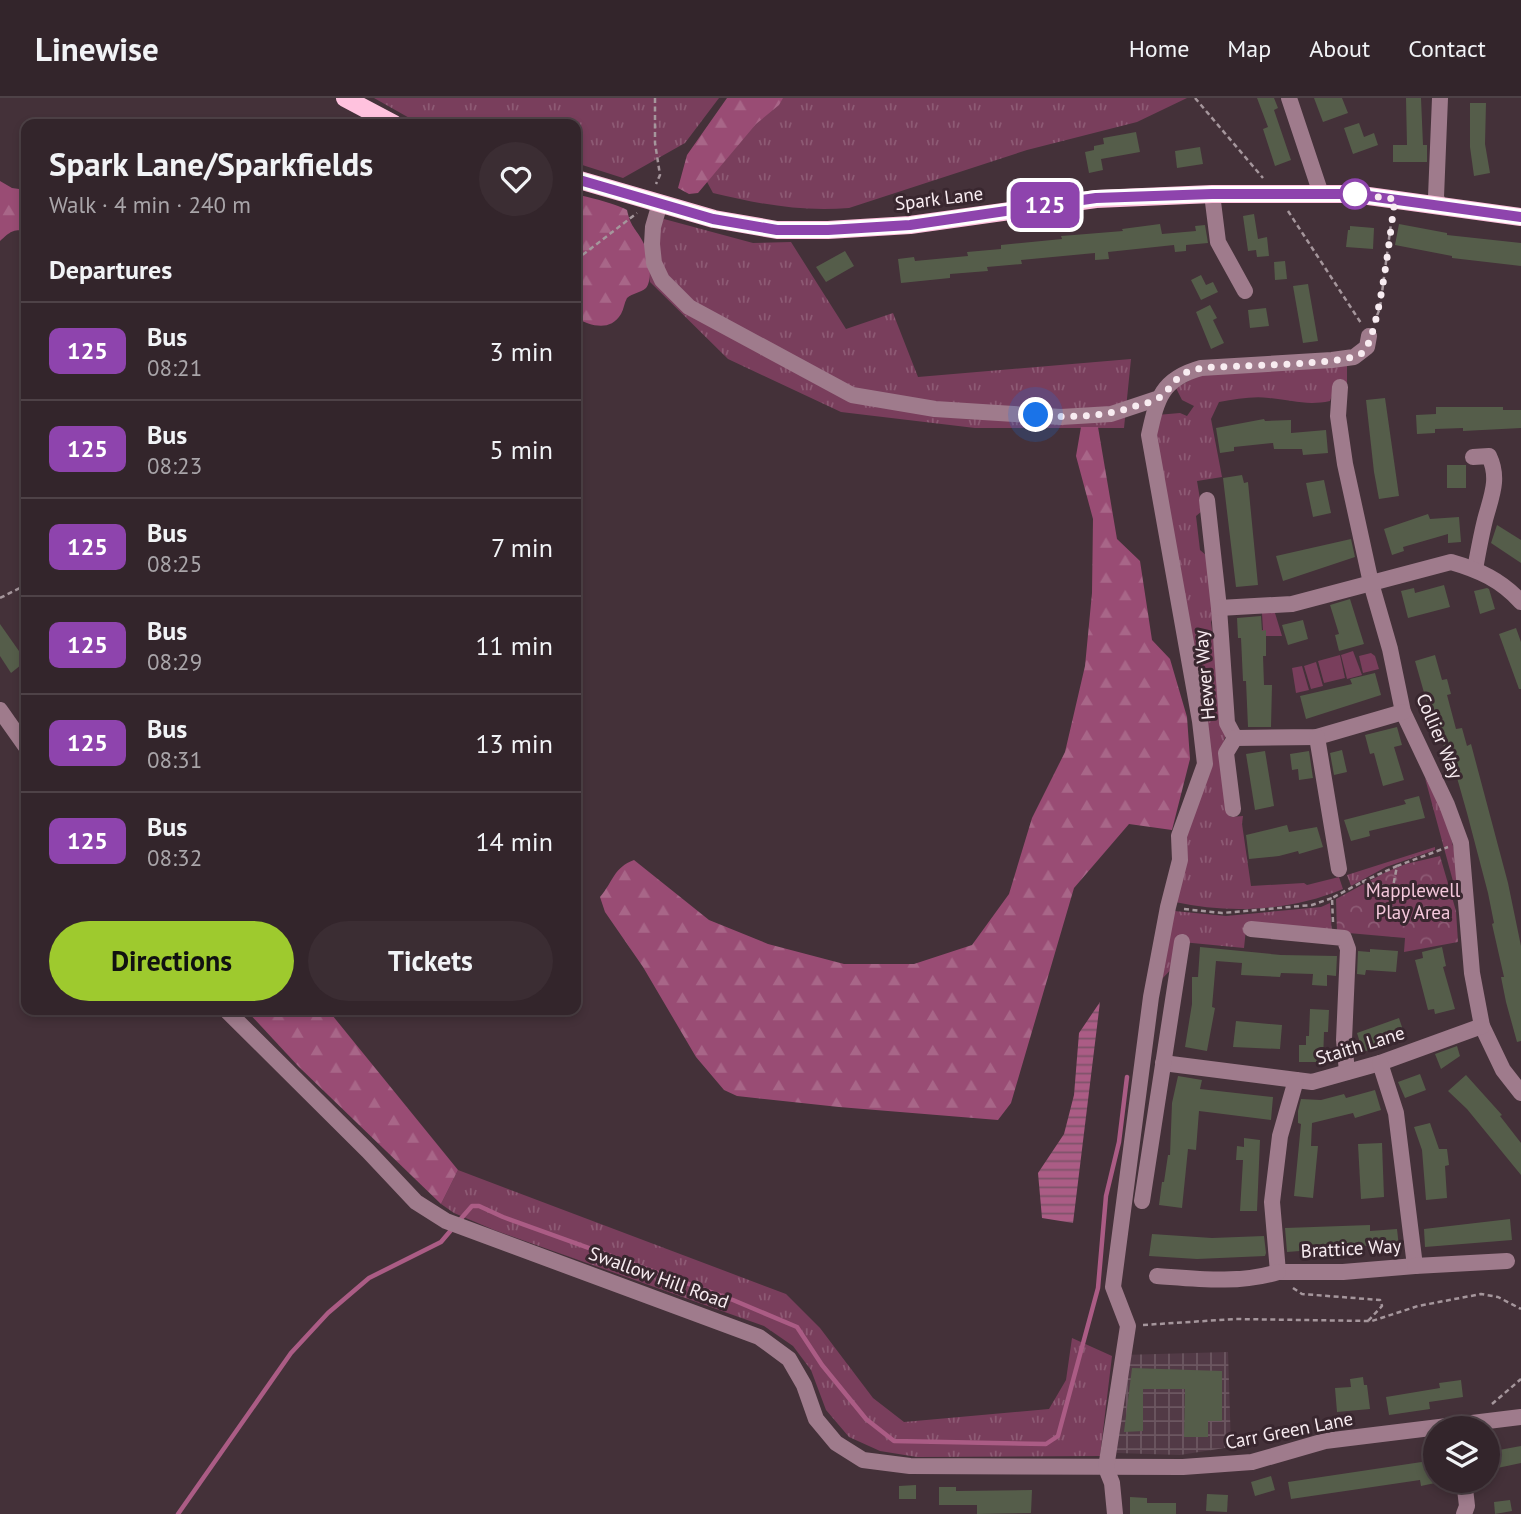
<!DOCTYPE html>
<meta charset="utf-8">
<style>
:root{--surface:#33252b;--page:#3b2d33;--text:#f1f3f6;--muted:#a9a5a9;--line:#4e4247;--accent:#9eca2e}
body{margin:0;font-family:"PT Sans",sans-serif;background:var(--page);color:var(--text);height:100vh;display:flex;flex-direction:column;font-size:26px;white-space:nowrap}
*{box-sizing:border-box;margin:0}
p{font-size:23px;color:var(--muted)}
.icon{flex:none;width:38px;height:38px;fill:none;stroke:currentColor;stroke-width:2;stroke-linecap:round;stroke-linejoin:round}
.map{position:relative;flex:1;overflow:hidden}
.details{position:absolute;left:21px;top:21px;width:560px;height:896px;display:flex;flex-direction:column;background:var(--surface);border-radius:14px;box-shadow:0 4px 10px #0003,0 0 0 2px var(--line)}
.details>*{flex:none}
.badge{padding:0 14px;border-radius:10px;font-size:24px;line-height:46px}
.tools{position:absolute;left:1423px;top:1318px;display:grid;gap:14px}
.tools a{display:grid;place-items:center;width:77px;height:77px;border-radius:50%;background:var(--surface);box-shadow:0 4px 10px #0003,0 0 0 2px var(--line);font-size:35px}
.you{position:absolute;width:35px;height:35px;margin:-18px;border:5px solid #fff;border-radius:50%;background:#1a73e8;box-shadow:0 0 0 10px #1a73e833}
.map>.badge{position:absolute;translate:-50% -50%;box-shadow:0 0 0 4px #fff}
h2{padding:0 28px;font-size:26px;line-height:63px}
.round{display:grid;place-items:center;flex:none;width:74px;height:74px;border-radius:37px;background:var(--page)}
.summary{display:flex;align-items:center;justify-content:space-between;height:119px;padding:0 28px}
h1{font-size:33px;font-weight:600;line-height:52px}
.button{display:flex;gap:14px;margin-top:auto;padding:14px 28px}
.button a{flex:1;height:80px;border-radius:42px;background:var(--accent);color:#111;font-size:28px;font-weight:600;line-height:80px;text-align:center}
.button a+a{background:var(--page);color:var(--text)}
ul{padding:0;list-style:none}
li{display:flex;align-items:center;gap:21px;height:98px;padding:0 28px;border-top:2px solid var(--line)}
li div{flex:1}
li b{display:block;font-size:26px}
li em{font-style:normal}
li .badge{min-width:77px;font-weight:700;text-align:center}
header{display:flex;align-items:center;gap:42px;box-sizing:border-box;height:98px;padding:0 35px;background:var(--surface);border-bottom:2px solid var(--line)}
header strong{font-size:33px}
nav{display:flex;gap:38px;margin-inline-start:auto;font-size:24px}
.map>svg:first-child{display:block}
.industrial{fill:url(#industrial-grid)}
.grass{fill:url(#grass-tufts)}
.forest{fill:url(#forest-firs)}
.park{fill:url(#park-crowns)}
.garden{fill:#793e5c}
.water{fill:url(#water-rules)}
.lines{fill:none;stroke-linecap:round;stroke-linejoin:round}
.stream{stroke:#ab5c85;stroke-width:4.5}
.building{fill:#555d4a}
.path{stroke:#a5969c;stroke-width:2.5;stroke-dasharray:5 3.5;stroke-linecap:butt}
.minor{stroke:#9f7b8c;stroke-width:16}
.major{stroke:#ffc2de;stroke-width:18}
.line-casing{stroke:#fff;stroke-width:16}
.line{stroke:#8e44ad;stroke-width:10}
.walk{stroke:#f8ecf1;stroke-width:7;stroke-dasharray:0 12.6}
.stop-dot{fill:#fff;stroke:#8e44ad;stroke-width:3.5}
.labels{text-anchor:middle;stroke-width:6;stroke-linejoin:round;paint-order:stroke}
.street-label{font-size:19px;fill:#f8ecf1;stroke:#39272f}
.park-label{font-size:19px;fill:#f5c8dc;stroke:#39272f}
</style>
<header>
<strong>Linewise</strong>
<nav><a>Home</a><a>Map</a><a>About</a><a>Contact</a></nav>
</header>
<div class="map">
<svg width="1521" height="1416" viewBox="0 0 1521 1416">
<defs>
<pattern id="industrial-grid" width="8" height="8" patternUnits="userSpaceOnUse" patternTransform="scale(1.75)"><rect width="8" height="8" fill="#523a46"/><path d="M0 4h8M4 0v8" fill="none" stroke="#6c5761"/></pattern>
<pattern id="grass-tufts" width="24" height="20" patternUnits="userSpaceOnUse" patternTransform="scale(1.75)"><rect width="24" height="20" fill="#793e5c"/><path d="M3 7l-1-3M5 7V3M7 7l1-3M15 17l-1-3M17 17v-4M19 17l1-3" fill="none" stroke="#8d5a74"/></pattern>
<pattern id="forest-firs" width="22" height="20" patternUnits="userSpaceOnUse" patternTransform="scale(1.75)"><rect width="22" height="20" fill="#994c74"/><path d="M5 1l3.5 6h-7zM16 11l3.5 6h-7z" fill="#a86688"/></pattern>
<pattern id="park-crowns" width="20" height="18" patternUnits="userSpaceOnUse" patternTransform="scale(1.75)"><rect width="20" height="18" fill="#793e5c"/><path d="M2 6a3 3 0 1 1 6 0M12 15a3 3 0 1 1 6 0" fill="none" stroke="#8d5a74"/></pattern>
<pattern id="water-rules" width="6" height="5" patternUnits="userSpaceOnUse" patternTransform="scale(1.75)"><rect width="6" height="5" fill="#ab5c85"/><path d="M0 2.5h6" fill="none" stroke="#7f536a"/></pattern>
</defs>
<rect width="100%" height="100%" fill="#443139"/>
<path class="industrial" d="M1228 1254 1231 1349 1180 1357 1117 1355 1112 1332 1123 1257Z"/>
<g class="grass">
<path d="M374 0H719L685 45 623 80 576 65V26H420Z"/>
<path d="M781 0H1187L1137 24 1027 52 849 110C801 114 759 106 713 95L706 82 754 25Z"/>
<path d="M664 121 753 145 791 144 846 231 893 215 918 279 1131 261 1124 330H975L841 314 728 261 650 184 644 145Z"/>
<path d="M1347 266V286L1335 289 1330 303C1306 308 1293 302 1269 300 1253 298 1236 301 1219 304L1211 321 1222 379 1197 383 1202 413 1196 418 1200 452 1207 458 1215 514 1211 524 1226 635 1221 655 1230 719 1243 718 1242 726 1251 788 1304 785 1307 787 1339 779 1343 791C1291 813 1230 816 1175 804L1182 736 1208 665 1155 339 1157 317 1180 315 1187 318 1194 308 1182 302 1176 290 1199 277Z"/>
<path d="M1425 680C1446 716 1460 755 1457 798Z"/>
<path d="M1435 749V752L1386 769 1351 788 1347 777Z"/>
<path d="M1330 805 1332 837 1246 831 1244 850 1182 844 1177 865 1161 882 1174 813 1226 818 1321 809Z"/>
<path d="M458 1072 786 1196 820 1230 873 1300 904 1324 1049 1311 1066 1282 1072 1240 1112 1258 1100 1358 917 1359 880 1353 849 1339 826 1312 811 1272 793 1248 764 1228 494 1132 454 1115 441 1106Z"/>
</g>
<g class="forest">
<path d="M727 0H783L779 7 756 26 698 95 689 96 678 90 687 57Z"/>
<path d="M0 83 12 90 26 92V132C12 132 11 133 0 143Z"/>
<path d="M576 97C584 97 622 108 627 112 631 131 637 131 644 146 649 155 653 182 646 190 640 195 633 195 627 200 624 205 624 211 621 216 610 234 591 228 576 220Z"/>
<path d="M1081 329H1098L1117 441 1140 463 1152 542 1170 561 1187 619 1190 661 1172 732 1129 726 1074 790 1011 1005 998 1022 839 1009 737 998 724 992 696 959 643 869 605 814 600 799C613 784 614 769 634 762L709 822 768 846 844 866H914L972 847 1009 796 1032 720 1065 654 1085 568 1092 495 1093 421 1076 358Z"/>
<path d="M246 912H328L458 1072 441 1106 299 969Z"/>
</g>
<path class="park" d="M1440 758 1456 813 1458 844 1404 854 1405 840 1337 834 1336 801 1386 774 1406 766Z"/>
<g class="garden">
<path d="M1262 515H1275L1282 538H1256V533L1263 532Z"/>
<path d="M1353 553 1362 577 1347 581 1341 557Z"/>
<path d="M1371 555 1375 558 1379 571 1363 575 1359 558Z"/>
<path d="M1340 557 1345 580 1324 585 1318 563Z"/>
<path d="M1316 564 1323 588 1311 591 1304 568Z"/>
<path d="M1302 568 1309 592 1296 595 1292 570Z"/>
</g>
<path class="water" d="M1100 904 1073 1125 1042 1120 1038 1075 1064 1036 1074 997 1079 935Z"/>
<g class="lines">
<g class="stream">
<path d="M458 1124 472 1108H479L503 1119 733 1202 797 1229 822 1267 866 1321 894 1343 1046 1346 1058 1338 1098 1190 1106 1098 1119 1044 1127 979"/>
<path d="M178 1416 291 1255 328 1215 369 1180 441 1144 452 1131"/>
</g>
</g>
<g class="building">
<path d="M1257 0H1274L1278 10 1274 12 1291 62 1275 68 1263 31 1268 29Z"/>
<path d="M1314 0H1342L1348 15 1323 24Z"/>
<path d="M1406 0H1421L1423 47H1427V64H1393V47H1407Z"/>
<path d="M1470 5H1486L1485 46 1490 75 1474 78 1470 49Z"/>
<path d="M1359 25 1364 39 1374 35 1378 47 1353 56 1344 30Z"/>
<path d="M1136 34 1140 54 1101 61 1103 72 1089 75 1085 54 1094 52V48L1104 46 1103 40Z"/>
<path d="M1200 49 1203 66 1177 70 1175 53Z"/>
<path d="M1254 116 1258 141 1267 139 1269 158 1257 159 1256 152 1248 153 1243 118Z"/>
<path d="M1160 126 1162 136 1196 133 1195 128 1205 127 1208 145 1186 147V153L1175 154 1174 147 1108 154 1109 161 1095 162V155L1021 162 1022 166 987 169 988 173 950 176V180L901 185 898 161 914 159 915 163 968 158 967 154 1001 151V147L1062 141 1061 138 1074 137 1123 133 1122 131Z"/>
<path d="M1399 126 1447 135V137L1521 145V168L1452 160V158L1395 147Z"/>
<path d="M1350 128 1374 130 1373 151 1346 149 1348 132H1350Z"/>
<path d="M845 153 854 168 826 184 816 169Z"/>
<path d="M1285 163 1287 181 1275 182 1274 164Z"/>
<path d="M1201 177 1206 187 1213 184 1218 194 1201 202 1191 182Z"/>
<path d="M1308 186 1318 243 1303 245 1293 188Z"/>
<path d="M1210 207 1217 220 1213 222 1224 245 1211 251 1196 214Z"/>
<path d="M1266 210 1269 228 1250 230 1248 212Z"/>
<path d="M1385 300 1399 398 1379 401 1374 374 1366 302Z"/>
<path d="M1436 309H1503V312H1521V330L1463 333V330L1435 331V335L1417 336 1416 317 1436 316Z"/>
<path d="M1264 321 1265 323 1291 322V335L1326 332 1328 355 1303 357 1302 351H1274L1273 345 1234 349V353L1220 355 1216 330Z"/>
<rect x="1447" y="367" width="19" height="23"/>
<path d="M1242 377 1244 385 1248 384 1258 487 1236 489 1223 380Z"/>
<path d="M1324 382 1331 415 1313 419 1306 385Z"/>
<path d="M1428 416 1430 421 1459 419 1461 444 1448 445V436L1403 449 1404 453 1392 457 1384 431Z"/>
<path d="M1497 427 1521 442V465L1491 445Z"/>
<path d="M1351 441 1355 459 1283 483 1276 458Z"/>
<path d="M1444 487 1450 509 1408 520 1401 493 1414 490 1415 495Z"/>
<path d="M1487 490 1489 491 1495 511 1480 516 1474 493Z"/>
<path d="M1350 501 1364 546 1339 553 1335 537 1339 536 1330 507Z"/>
<path d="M1261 518 1262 533 1266 532V558H1263L1264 587H1272L1271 629H1248L1246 583H1243L1241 540H1238L1237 520Z"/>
<path d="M1303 522 1308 541 1288 547 1282 527Z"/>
<path d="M0 526 26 563 11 575 0 558Z"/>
<path d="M1516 530 1521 544V591H1519L1499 536Z"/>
<path d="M1435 557 1442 582 1447 581 1451 596 1447 597 1456 631 1462 630 1467 648 1471 646 1508 785 1521 848V943L1517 944 1506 904 1501 879H1504L1492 826 1494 825 1488 795 1467 715 1448 648 1444 649 1437 625 1433 626 1415 563Z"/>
<path d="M1375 575 1381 597 1306 621 1300 598 1352 586 1350 581Z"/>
<path d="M1397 629 1402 647 1394 649 1404 682 1383 688 1374 655 1370 656 1365 637Z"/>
<path d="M1342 652 1347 674 1334 677 1330 655Z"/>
<path d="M1265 653 1274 708 1255 712 1246 656Z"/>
<path d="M1309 653 1313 680 1299 682 1298 671 1292 672 1290 656Z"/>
<path d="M1419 698 1425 720 1369 733 1370 738 1351 743 1344 722 1406 706 1404 702Z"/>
<path d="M1287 727 1289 734 1317 729 1323 749 1299 756 1298 753 1279 758 1249 761 1246 737Z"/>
<path d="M1200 849 1281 857 1337 858 1336 878 1327 877V888L1312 887 1313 876 1281 875 1280 879 1241 877 1242 865 1216 863 1212 909 1215 910 1207 953 1185 949 1192 906V879H1198Z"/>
<path d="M1442 849 1446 868 1443 869 1455 911 1435 916 1434 911 1428 912 1415 862 1423 860 1422 854Z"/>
<path d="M1370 851 1398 853 1396 874 1366 872 1365 877 1357 876 1358 853 1370 854Z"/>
<path d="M1310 911 1329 912 1328 934H1324L1323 964H1299V947H1306V938H1309Z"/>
<path d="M1399 920 1404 935 1386 941 1388 946 1363 954 1357 935Z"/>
<path d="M1236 923 1282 927 1280 951 1233 949Z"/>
<path d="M1457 948 1460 958 1441 971 1435 956Z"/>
<path d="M1420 976 1426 992 1405 1000 1398 984Z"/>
<path d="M1466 977 1502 1017 1500 1018 1521 1045V1077L1467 1011 1448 993Z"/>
<path d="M1178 978 1202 982 1200 991 1273 999 1271 1022 1199 1013 1196 1052 1188 1051 1182 1110 1159 1107 1162 1084H1164L1168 1057H1170L1172 1005Z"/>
<path d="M1375 992 1381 1012 1355 1020 1353 1015 1312 1025 1311 1048H1318L1313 1100 1294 1098 1301 1026 1298 1025V1013L1301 1001 1321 1002 1344 996 1346 1000Z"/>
<path d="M1430 1025 1439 1051H1447L1449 1067 1445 1068 1447 1100 1426 1102 1422 1052 1414 1029Z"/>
<path d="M1244 1040 1260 1042 1257 1113H1240L1243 1062H1236L1237 1048 1244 1049Z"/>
<path d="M1382 1045 1384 1099 1361 1101 1358 1046Z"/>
<path d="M1510 1121 1512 1142 1425 1149 1424 1131Z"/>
<path d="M1370 1127V1133L1397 1131 1399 1149 1376 1151V1147L1287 1154 1285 1130Z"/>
<path d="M1152 1136 1212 1140 1264 1138 1266 1155 1265 1158 1197 1161 1149 1158Z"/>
<path d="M1132 1270 1222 1273V1323H1208V1339H1184L1185 1291H1143V1333L1124 1334Z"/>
<path d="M1363 1279 1364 1287H1367L1370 1311 1337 1314 1335 1290 1351 1289 1350 1281Z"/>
<path d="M1461 1282 1463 1299 1429 1304 1430 1311 1389 1317 1386 1299 1440 1290 1439 1285Z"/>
<path d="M1521 1348V1365L1488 1372V1354Z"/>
<path d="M1435 1362V1385L1421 1388 1420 1382 1291 1401 1288 1384Z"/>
<path d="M1271 1378 1275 1392 1255 1398 1251 1384Z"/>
<path d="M916 1387V1401H899V1388Z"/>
<path d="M939 1389H956V1393L1032 1392 1031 1415 977 1416V1407H939Z"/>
<path d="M1207 1396 1228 1397 1227 1414 1206 1413Z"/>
<path d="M1130 1399 1147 1400V1405H1176V1416H1130Z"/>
<path d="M1510 1402 1512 1413 1495 1416 1494 1404Z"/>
</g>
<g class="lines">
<g class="path">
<path d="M655 0V45L660 77 656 86"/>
<path d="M1195 0 1263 80"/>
<path d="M1288 113 1361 225"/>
<path d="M576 162 637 115"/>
<path d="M1374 225 1380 210 1392 118"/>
<path d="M0 500 26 487"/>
<path d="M1362 784 1397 768"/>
<path d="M1184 811 1222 815 1245 813 1312 807 1332 800"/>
<path d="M1333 824 1332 800 1362 784 1393 789 1397 768 1448 749"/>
<path d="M1293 1190 1302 1196 1380 1202 1382 1208 1368 1223"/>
<path d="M1143 1227 1235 1221 1372 1223 1418 1208 1481 1196 1498 1199 1521 1211"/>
<path d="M1492 1306 1521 1281"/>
</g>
<g class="minor">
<path d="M1289 0 1321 96"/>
<path d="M1212 96 1218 144 1245 193"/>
<path d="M660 105 653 129 652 146 654 165 662 182 689 209 852 297 935 311 1061 319 1111 316 1156 301"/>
<path d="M1439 107 1436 99 1440 0"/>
<path d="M1340 289 1338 318 1345 366 1371 485 1390 551 1403 614 1447 707 1461 745 1472 875 1482 928 1503 972 1521 995"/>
<path d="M1473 359 1489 358C1500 381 1491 399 1485 422 1481 438 1478 455 1475 471"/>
<path d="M1207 402 1219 510 1227 625 1235 640 1317 639 1403 614"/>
<path d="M1219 510 1292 506 1451 464C1479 472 1501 482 1521 504"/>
<path d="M0 612 26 649"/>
<path d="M1317 639 1339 771"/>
<path d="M1233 711 1226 655 1235 640"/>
<path d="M1251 831 1344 840 1348 851 1344 942 1347 974"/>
<path d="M226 912 368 1053 416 1104 446 1123 759 1239 789 1261 804 1287 816 1321 836 1345 863 1362 910 1368 1183 1369 1252 1364 1325 1343 1521 1319"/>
<path d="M1163 965 1312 984 1380 965 1482 928"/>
<path d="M1296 982 1280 1038 1272 1104 1278 1174H1343L1415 1168 1396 1015 1380 965"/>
<path d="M1142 1103 1182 844"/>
<path d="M1415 1168 1507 1163"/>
<path d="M1157 1178C1198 1181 1238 1186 1278 1174"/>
<path d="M1464 1382 1467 1408 1464 1416"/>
<path d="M1115 1416 1112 1385 1106 1370 1128 1228 1113 1189 1151 899 1168 809 1180 762 1179 738 1205 666 1200 623 1149 337C1157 301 1161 281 1201 270L1332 262 1354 259 1367 249 1369 238"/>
</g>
<g class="major">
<path d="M345 0 394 26"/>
<path d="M576 81 714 121 777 132H828L910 127 1096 101 1212 96H1354L1521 119"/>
</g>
</g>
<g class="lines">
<g class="line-casing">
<path id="line" d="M576 81 713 121 777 132H828L910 127 1096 100 1212 96H1354L1521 119"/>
</g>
<use href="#line" class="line"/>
<path class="walk" d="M1036 317C1070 320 1103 319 1136 308 1142 306 1150 305 1156 302 1176 289 1172 274 1203 270 1232 267 1344 268 1362 255 1379 243 1391 127 1395 101L1355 96"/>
</g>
<circle class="stop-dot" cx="1355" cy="96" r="14"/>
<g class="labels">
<g class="street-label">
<text transform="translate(939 100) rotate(-7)" y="7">Spark Lane</text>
<text transform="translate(1204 577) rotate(-95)" y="7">Hewer Way</text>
<text transform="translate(1440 638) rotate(67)" y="7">Collier Way</text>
<text transform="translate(1360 947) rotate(-17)" y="7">Staith Lane</text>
<text transform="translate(1351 1150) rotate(-3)" y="7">Brattice Way</text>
<text transform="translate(659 1179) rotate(20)" y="7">Swallow Hill Road</text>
<text transform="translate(1289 1332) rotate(-11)" y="7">Carr Green Lane</text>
</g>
<g class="park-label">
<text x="1413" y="799">Mapplewell<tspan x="1413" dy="22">Play Area</tspan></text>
</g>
</g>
</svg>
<div class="tools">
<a><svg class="icon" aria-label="layers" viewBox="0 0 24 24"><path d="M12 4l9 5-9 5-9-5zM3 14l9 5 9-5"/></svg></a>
</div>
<div class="you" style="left:1036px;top:317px"></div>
<b class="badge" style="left:1045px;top:107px;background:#8e44ad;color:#fff">125</b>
<section class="details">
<div class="summary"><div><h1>Spark Lane/Sparkfields</h1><p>Walk · 4 min · 240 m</p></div><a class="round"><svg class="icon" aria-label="heart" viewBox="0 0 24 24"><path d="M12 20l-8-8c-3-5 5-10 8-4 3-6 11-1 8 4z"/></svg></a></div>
<h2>Departures</h2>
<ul>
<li><span class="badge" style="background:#8e44ad;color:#fff">125</span><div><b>Bus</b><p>08:21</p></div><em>3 min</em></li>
<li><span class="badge" style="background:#8e44ad;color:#fff">125</span><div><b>Bus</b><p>08:23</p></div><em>5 min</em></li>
<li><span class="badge" style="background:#8e44ad;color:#fff">125</span><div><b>Bus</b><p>08:25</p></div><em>7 min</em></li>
<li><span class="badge" style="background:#8e44ad;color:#fff">125</span><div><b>Bus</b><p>08:29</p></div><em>11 min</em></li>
<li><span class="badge" style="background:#8e44ad;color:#fff">125</span><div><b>Bus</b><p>08:31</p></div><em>13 min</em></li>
<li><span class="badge" style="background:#8e44ad;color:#fff">125</span><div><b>Bus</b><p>08:32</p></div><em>14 min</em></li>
</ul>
<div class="button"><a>Directions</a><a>Tickets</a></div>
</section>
</div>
